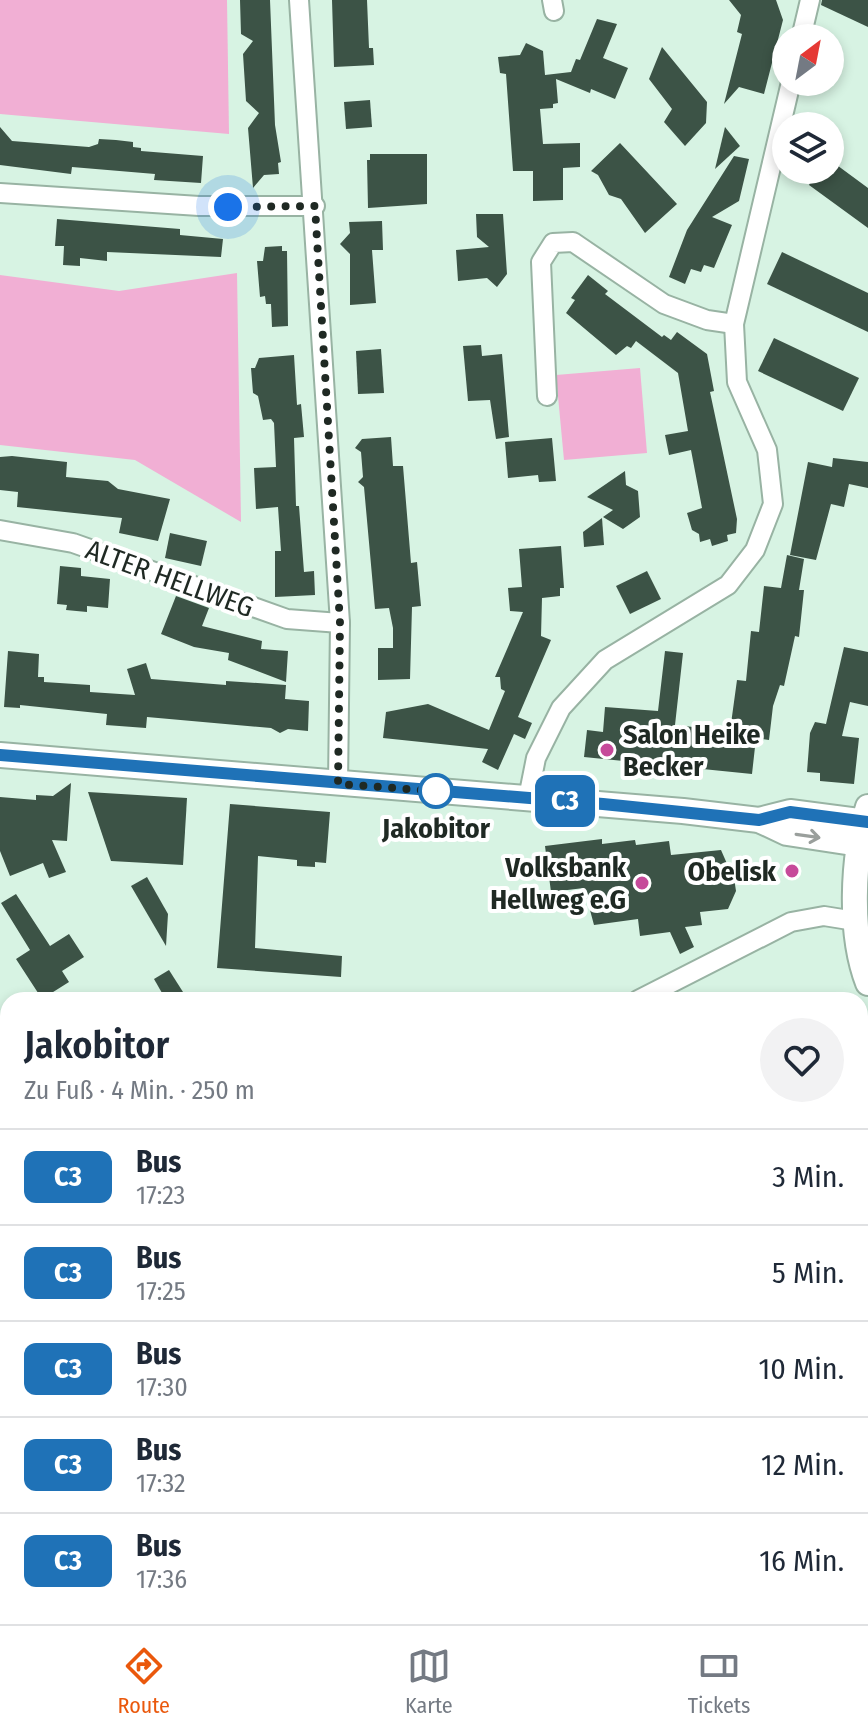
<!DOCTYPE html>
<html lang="de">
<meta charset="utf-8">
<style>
:root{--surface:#fff;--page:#f2f2f3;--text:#1f2937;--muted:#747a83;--line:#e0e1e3;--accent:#ea580c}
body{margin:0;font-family:"Fira Sans Condensed",sans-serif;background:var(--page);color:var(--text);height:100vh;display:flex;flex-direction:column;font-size:30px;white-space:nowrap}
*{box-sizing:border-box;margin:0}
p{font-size:26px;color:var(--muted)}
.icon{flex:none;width:44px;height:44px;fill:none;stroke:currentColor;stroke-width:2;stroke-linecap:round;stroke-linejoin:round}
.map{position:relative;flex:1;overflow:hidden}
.side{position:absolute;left:0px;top:992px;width:868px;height:632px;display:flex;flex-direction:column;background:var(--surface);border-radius:24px 24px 0 0;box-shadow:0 4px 12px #0003}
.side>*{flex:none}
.badge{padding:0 16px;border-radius:12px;font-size:28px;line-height:52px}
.needle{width:52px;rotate:32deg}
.buttons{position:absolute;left:772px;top:24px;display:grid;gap:16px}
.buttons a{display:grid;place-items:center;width:72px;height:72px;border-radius:50%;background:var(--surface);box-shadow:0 4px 12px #0003;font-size:40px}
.you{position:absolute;width:40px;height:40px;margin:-20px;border:6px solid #fff;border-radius:50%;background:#1a73e8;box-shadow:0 0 0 12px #1a73e833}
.map>.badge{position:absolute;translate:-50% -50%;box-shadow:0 0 0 4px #fff}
.round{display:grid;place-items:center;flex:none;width:84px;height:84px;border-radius:42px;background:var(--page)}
.overview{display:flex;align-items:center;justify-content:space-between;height:136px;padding:0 24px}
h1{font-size:38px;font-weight:600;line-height:60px}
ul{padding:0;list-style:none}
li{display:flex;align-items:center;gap:24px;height:96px;padding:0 24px;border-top:2px solid var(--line)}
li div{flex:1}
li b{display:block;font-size:30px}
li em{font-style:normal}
li .badge{min-width:88px;font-weight:700;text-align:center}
.tabs{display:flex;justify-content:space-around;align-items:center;height:112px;border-top:2px solid var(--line);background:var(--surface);font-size:22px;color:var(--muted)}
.tabs a{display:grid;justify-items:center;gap:4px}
.tabs .current{color:var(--accent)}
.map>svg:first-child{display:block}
.green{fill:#f1afd4}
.building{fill:#3c5346}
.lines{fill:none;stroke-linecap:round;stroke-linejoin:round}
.service-casing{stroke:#98b3a3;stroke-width:13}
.minor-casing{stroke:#98b3a3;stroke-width:22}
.tertiary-casing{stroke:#98b3a3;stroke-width:28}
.service{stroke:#fff;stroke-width:9}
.minor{stroke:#fff;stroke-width:18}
.tertiary{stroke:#fff;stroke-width:24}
.oneway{stroke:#9a9f9c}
.line-casing{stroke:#fff;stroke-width:18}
.line{stroke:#1f72b7;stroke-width:12}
.walk{stroke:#1f2923;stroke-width:8;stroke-dasharray:0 14.4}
.poi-dot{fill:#c64a9a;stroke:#fff;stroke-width:3}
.stop-dot{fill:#fff;stroke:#1f72b7;stroke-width:4}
.labels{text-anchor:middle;stroke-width:8;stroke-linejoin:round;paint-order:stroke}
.street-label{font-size:28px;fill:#1f2923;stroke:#fff}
.poi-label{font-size:28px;font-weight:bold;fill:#1f2923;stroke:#fff;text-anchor:end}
.stop-label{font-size:28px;font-weight:bold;fill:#1f2923;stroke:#fff}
</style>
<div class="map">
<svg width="868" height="1624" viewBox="0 0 868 1624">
<rect width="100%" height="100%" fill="#d7f3e3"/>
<g class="green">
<path d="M0 0H227L229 134 0 114Z"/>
<path d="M237 273 241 522 135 460 0 445V275L119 291Z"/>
<path d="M640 368 647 453 564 460 556 375Z"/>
<path d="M8 1104V1169L0 1155V1110Z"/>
<path d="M8 1221V1281L0 1270V1226Z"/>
<path d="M464 1616H524L529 1624H450Z"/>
<path d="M536 1616H650L655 1624H540Z"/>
</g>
<g class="building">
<path d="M240 0H270L275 125 281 162 278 163 279 174 264 175 253 188 248 128 259 113 246 101 243 54 253 41 241 34Z"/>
<path d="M332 0H367L369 48H373L374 65 334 67Z"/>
<path d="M729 0H776L783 20 764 94 739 87 724 104 742 34 737 32 741 15Z"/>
<path d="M822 0H868V27L821 5Z"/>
<path d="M597 19 617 24 603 58 628 68 615 99 591 89 590 93 556 79 558 103 553 104V108L540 109 543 144 580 143V167L563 168V200L533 201V171H513L506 74 500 73 498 57 520 55 526 43 543 51 545 75 571 72 576 59 580 60Z"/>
<path d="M662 47 707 102 706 123 685 146 664 122 672 109 649 79Z"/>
<path d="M370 100 372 127 346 129 344 102Z"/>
<path d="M0 127 12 141 89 147 98 144 99 139 116 140 133 142V147L141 148V151L203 156 201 183 154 180 155 174 72 167 71 174 0 165Z"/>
<path d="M725 127 740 146 715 169Z"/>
<path d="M620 143 677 204 645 233 621 199 609 195 598 175 591 171Z"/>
<path d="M370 154H427V204L368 208 367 160H370Z"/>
<path d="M734 156 749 159 739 201 712 217 732 225 714 268 704 265 701 272 691 269 685 284 669 277 687 230Z"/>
<path d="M830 160 868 188V228L809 185 816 170H830Z"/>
<path d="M476 214H503L507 274 497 287 487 278 458 281 456 250 489 247 477 237Z"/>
<path d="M57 219 180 229V235L223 239 221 257 107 252V261L80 258V266L63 265 64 246H55Z"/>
<path d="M382 221 383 250H372L376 303 350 305V254L340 244 350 233 349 222Z"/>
<path d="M282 246V251H287L288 326 272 327 271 304H266L265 296 260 297 257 261H263L265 247Z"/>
<path d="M782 252 868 293V332L767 284Z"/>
<path d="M588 275 608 291 605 294 662 337 664 335 671 340 677 332 707 354 714 391 710 392 737 519 736 533 727 535 728 541 712 546 710 539 700 542 699 534 692 530 687 513 702 508 691 450 669 455 665 435 688 431 678 373 636 341 631 348 627 346 616 355 566 313 575 300 571 298Z"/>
<path d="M774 338 859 378 843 411 758 371Z"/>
<path d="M481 345 482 356 502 354 509 437 496 439 490 400 468 401 463 346Z"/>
<path d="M381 349 384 393 358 394 356 351Z"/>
<path d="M294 355 297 405 301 404 304 437 294 438 296 506H299L304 572 314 571 315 595 275 597V551H281L278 507 256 509 254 468 276 467 274 423 271 419 263 420 258 396 253 393 251 368H255L259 358Z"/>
<path d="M391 437 393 466H403L411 563 417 562 421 606 412 607 410 679 378 680V648H393V628L389 608 375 609 364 487 358 482 363 477 361 452 355 448 362 439Z"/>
<path d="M552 438 556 481 539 482 538 475 508 478 505 442Z"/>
<path d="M12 456 67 462 66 477 108 481 118 489 170 499 158 541 119 533 122 518 17 507 18 492 0 490V457Z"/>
<path d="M833 458 868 462V488L849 484 844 507 831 504 816 560 790 555 808 462 832 467Z"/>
<path d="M625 471 626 485 638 491 640 517 623 529 603 517 613 510 587 497Z"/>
<path d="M602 518 604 545 584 547 583 532Z"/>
<path d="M170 533 207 541 201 566 165 558Z"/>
<path d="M561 546 564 588H560V596L542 598 541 636 551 640 518 717 532 723 525 739 514 734 498 770 482 762 488 749 383 738 386 712 428 704 489 730 505 691 501 689 500 677H495L523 612 510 611 508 588 522 587 519 549Z"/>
<path d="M787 555 804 559 799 590H804L799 637 795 636 784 686 780 685 773 706 769 740 756 738 752 774 584 757 587 730 603 732 605 707 658 711 665 651 683 653 675 725 730 731 737 680 746 681 751 631 759 632 764 586 781 588Z"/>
<path d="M60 566 81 568V576L110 579 108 608 87 606V612L66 610 67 605 57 604Z"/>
<path d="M647 571 661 599 630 614 616 586Z"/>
<path d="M176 596 209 608 202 626 262 641 261 649 288 651 286 682 228 660 229 653 194 647 161 634Z"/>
<path d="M844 647 868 652V706L850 702 842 736 859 738 854 784 820 781V773L807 772 810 733 815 722 826 724Z"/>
<path d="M8 651 39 654 38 677H44V682L90 685V692L135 695 127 669 146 663 151 679 226 685V681L286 685 285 699 309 701 308 731 288 729 280 733 271 728 147 717 146 728 106 725 107 714 20 705V708L4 707Z"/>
<path d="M71 783 67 841 52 840 66 872 49 878 43 863 10 876 0 851V797L36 800V795L53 796Z"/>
<path d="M88 792 187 798 183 865 111 861Z"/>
<path d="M230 804 330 812 326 863 315 862V867L297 866V860L258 856 255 948 342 956 341 977 217 968Z"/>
<path d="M602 839V844L635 840 636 845 669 841 671 855 721 850 728 866 732 865 736 891 728 909 700 912 702 925 685 927 694 947 680 954 670 932 640 936 638 919 594 925 584 888 551 892 545 846Z"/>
<path d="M147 877 168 914 166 946 131 886Z"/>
<path d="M16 894 50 946 69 934 84 957 62 971 69 982 42 999 16 959 30 950 1 903Z"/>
<path d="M169 970 183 992 166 1000 154 979Z"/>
</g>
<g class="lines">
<g class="service-casing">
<path id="service" d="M860 1303 868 1299"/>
</g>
<g class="minor-casing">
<g id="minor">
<path d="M299 0 340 623 338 784"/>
<path d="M552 0 554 11"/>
<path d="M801 38 810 0"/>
<path d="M0 193 199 206H315"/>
<path d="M547 396 541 262 553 243 573 242 664 304 707 320 734 324"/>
<path d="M0 530 73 543 287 619 340 623"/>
<path d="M528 798 536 758 561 708 605 660 728 585 755 550 773 504 767 450 737 382 734 324 791 82"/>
<path d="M638 1000 791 922 824 916 855 921"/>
<path d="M0 1087 8 1082"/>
<path d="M0 1302 8 1314"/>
<path d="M0 1400 8 1395"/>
<path d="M255 1624 270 1616"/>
</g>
</g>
<g class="tertiary-casing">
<g id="tertiary">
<path d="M0 755 683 811 759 820 787 833 859 844"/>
<path d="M868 807C852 857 849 934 868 983"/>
<path d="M759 820 790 812 868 822"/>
</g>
</g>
<use href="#service" class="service"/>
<use href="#minor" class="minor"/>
<use href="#tertiary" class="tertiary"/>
</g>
<defs><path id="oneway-shaft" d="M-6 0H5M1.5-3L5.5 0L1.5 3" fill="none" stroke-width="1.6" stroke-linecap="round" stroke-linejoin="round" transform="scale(2)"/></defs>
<use class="oneway" href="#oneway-shaft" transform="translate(808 836) rotate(8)"/>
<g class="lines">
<g class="line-casing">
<path id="line" d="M0 755 603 804 759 820 790 812 868 822"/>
</g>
<use href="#line" class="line"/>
<path class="walk" d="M228 207 315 206 340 623 338 784 436 791"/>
</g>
<g class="poi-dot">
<circle cx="607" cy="750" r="8"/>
<circle cx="792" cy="871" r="8"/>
<circle cx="642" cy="883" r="8"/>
</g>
<circle class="stop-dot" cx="436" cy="791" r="16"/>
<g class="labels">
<g class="street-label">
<text transform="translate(170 578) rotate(20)" y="10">ALTER HELLWEG</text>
</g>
<g class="poi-label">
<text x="623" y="744" text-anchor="start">Salon Heike<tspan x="623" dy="32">Becker</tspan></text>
<text x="626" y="877">Volksbank<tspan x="626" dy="32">Hellweg e.G</tspan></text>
<text x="776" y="881">Obelisk</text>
</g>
<g class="stop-label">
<text x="436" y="838">Jakobitor</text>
</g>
</g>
</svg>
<div class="buttons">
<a><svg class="needle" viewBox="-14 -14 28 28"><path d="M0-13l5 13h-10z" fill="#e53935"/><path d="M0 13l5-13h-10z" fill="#747a83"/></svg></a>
<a><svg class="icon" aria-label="layers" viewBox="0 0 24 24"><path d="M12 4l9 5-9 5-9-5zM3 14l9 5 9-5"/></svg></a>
</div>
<div class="you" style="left:228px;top:207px"></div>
<b class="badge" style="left:565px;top:801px;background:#1f72b7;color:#fff">C3</b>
<section class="side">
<div class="overview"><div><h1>Jakobitor</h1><p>Zu Fuß · 4 Min. · 250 m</p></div><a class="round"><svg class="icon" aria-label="heart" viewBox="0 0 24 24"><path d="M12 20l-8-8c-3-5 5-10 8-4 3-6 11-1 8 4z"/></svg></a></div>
<ul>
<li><span class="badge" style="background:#1f72b7;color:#fff">C3</span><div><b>Bus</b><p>17:23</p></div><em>3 Min.</em></li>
<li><span class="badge" style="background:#1f72b7;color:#fff">C3</span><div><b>Bus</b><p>17:25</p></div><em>5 Min.</em></li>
<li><span class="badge" style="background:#1f72b7;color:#fff">C3</span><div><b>Bus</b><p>17:30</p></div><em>10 Min.</em></li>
<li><span class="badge" style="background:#1f72b7;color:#fff">C3</span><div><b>Bus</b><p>17:32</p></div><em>12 Min.</em></li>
<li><span class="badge" style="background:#1f72b7;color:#fff">C3</span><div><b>Bus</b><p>17:36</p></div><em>16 Min.</em></li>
</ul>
</section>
</div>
<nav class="tabs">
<a class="current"><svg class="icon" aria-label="directions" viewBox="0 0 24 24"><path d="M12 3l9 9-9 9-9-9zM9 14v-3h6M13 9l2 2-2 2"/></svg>Route</a>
<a><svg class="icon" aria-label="map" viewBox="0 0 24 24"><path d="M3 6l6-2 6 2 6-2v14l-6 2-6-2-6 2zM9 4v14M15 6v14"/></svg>Karte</a>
<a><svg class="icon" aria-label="tickets" viewBox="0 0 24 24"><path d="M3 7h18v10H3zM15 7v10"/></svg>Tickets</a>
</nav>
